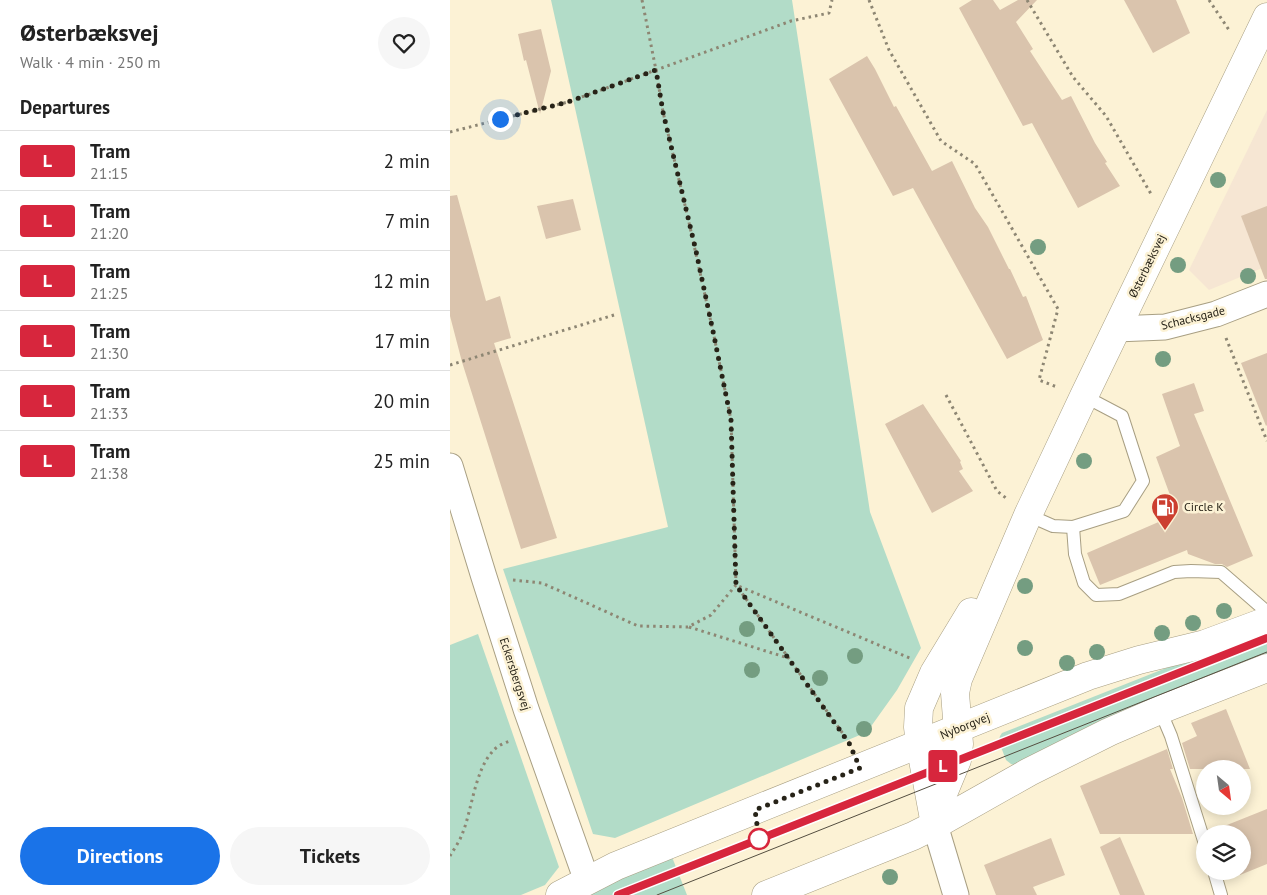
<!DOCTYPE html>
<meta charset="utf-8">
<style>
:root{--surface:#fff;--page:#f6f6f6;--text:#222;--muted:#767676;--line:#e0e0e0;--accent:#1a73e8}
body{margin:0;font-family:"PT Sans",sans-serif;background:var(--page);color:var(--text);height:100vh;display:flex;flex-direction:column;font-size:19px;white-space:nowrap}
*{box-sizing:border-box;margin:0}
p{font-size:16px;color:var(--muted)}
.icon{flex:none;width:28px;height:28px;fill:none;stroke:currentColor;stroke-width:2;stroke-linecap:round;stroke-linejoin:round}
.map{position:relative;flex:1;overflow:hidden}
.panel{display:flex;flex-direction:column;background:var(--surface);width:450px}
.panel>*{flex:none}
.badge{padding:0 10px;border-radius:4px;font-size:18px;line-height:32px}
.needle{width:32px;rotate:151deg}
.fabs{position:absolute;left:746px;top:760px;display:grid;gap:10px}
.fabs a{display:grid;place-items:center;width:55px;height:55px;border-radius:50%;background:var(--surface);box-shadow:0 2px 12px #0003;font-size:25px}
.you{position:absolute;width:25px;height:25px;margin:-12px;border:4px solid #fff;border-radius:50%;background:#1a73e8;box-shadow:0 0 0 8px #1a73e833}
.map>.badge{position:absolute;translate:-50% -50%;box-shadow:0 0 0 2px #fff}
h2{padding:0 20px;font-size:19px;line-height:45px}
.round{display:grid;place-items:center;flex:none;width:52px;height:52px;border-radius:26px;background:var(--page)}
.overview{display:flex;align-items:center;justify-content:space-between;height:85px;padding:0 20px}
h1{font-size:24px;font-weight:700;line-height:38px}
.button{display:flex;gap:10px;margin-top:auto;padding:10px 20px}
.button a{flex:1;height:58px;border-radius:30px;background:var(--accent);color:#fff;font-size:20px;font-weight:700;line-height:58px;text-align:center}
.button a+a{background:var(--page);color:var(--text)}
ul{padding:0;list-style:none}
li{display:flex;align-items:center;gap:15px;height:60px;padding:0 20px;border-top:1px solid var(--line)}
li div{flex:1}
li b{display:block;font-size:19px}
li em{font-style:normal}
li .badge{min-width:55px;font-weight:700;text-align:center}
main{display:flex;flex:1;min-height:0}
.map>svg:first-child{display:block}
.education{fill:#f6e6d3}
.green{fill:#b2dcc8}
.building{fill:#dac4ad}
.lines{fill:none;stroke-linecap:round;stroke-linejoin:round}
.lane-casing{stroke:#a89f83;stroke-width:14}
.street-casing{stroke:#a89f83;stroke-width:27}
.secondary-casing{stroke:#a89f83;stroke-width:29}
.path{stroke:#8d8673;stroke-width:3;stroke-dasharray:2.5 4;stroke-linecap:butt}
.lane{stroke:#fff;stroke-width:12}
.street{stroke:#fff;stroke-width:25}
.secondary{stroke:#fff;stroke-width:28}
.tram{stroke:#544e40;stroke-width:1}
.tree{fill:#749d81}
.line-casing{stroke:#fff;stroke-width:11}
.line{stroke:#d7263d;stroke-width:8}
.walk{stroke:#272318;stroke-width:5;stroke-dasharray:0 9}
.stop-dot{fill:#fff;stroke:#d7263d;stroke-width:2.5}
.labels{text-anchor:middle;stroke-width:5;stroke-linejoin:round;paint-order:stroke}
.street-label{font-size:12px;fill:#272318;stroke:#fcf2d5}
.poi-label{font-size:12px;fill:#272318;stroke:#fcf2d5;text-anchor:start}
</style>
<main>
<section class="panel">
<div class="overview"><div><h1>Østerbæksvej</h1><p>Walk · 4 min · 250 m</p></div><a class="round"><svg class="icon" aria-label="heart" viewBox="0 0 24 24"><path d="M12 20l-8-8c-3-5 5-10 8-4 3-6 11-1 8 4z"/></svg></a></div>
<h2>Departures</h2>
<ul>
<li><span class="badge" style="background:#d7263d;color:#fff">L</span><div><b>Tram</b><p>21:15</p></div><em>2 min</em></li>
<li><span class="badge" style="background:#d7263d;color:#fff">L</span><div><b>Tram</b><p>21:20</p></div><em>7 min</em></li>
<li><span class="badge" style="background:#d7263d;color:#fff">L</span><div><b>Tram</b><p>21:25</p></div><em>12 min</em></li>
<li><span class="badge" style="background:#d7263d;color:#fff">L</span><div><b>Tram</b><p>21:30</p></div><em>17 min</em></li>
<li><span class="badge" style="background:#d7263d;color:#fff">L</span><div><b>Tram</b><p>21:33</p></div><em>20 min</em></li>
<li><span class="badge" style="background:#d7263d;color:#fff">L</span><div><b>Tram</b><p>21:38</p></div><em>25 min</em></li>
</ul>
<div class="button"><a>Directions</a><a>Tickets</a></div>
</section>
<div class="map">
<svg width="817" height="895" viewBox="0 0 817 895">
<rect width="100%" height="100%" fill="#fcf2d5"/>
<path class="education" d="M817 110V266L759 290 739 270Z"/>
<g class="green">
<path d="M101 0H342L420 512 471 648 447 690 417 732 165 838 143 834 53 569 218 527Z"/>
<path d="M817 628V660L564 765 561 764 556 760 551 747 549 740 550 736 552 733Z"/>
<path d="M28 634 109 867 95 885 71 895H0V645Z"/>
<path d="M220 852 237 895H126Z"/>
</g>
<g class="building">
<path d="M522 0H543L550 10 568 0H587L566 22 583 49 580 51 612 100 621 96 645 143 657 162 655 163 670 186 628 208 582 123 573 126 509 8Z"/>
<path d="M674 0H726L740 33 703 53Z"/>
<path d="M91 29 101 71 90 114 76 60 74 61 68 34Z"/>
<path d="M417 56 425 69 444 107 446 106 482 171 502 161 525 208 538 227 559 269H560L573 297 576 296 593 340 557 359 463 188 443 196 379 79Z"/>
<path d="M7 195 36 301 50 296 61 338 44 343 107 538 71 549 12 362 0 316V196Z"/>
<path d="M123 199 131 230 96 239 87 206Z"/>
<path d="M817 206V279H815L791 216Z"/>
<path d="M817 353V425L816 426 791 363Z"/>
<path d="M744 383 754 411 744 414 803 556 777 567 772 564H765L738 554 737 550 650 585 637 553 727 514 706 457 730 446 712 394Z"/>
<path d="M473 404 511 461 510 462 513 469 509 471 523 491 482 513 435 424Z"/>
<path d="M776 709 800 769H740L732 743 747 736 741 723Z"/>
<path d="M717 749 723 769H720L732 798 743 834H650L630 786Z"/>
<path d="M817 809V864L790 875 789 871H792V834H775L772 827Z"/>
<path d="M670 837 695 895H670L650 847Z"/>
<path d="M601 838 615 875 583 887 587 895H546L534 865Z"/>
</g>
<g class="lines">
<g class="lane-casing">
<g id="lane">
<path d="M578 515 603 526 623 527 674 511 693 481 672 416 634 396"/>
<path d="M623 527 625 554 634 583 646 595 669 594 724 572 741 571 771 572 817 612"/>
<path d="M710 710 721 736 755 844"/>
<path d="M764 871 771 895"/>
</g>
</g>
<g class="street-casing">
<g id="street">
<path d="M666 329 715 327 766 314 817 294"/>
<path d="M0 466 34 577 76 709 137 881"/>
<path d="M485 825 506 895"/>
</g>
</g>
<g class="secondary-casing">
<g id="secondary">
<path d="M484 819 470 744 468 727 469 708 484 673 521 612"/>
<path d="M485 825 490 801 507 760 509 744 505 693 508 679 578 515 634 396 817 17"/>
<path d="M110 895 166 866 638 676 689 660 755 644 817 621"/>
<path d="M316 895 463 836 485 825 579 772 659 732 710 710 817 668"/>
</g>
</g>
<g class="path">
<path d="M192 0 206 70 213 112 238 218 264 336 281 420 286 585 462 659"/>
<path d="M419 0 439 50 491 141 525 164 608 309 589 380 607 387"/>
<path d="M577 0 623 77 656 116 701 194"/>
<path d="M759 0 779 30"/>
<path d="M0 132 118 102 206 70 341 21 379 13 382 0"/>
<path d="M776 338 817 441"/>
<path d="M0 365 164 315"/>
<path d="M496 395 547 491 556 498"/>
<path d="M63 580 92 583 188 626 238 627 261 615 286 585 399 742"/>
<path d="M239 627 338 658"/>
<path d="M0 856C4 849 10 841 13 832 22 809 25 770 43 751 47 746 54 743 60 741"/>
</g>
<use href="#lane" class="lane"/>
<use href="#street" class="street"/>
<use href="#secondary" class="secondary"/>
<g class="tram">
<path d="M169 895 817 638"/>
<path d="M207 895 817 652"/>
</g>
</g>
<g class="tree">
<circle cx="768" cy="180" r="8"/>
<circle cx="588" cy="247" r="8"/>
<circle cx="728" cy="265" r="8"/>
<circle cx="798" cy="276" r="8"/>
<circle cx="713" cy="359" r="8"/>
<circle cx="634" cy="461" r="8"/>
<circle cx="575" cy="586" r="8"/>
<circle cx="774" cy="611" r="8"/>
<circle cx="743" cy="623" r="8"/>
<circle cx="297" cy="629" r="8"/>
<circle cx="712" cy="633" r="8"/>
<circle cx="575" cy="648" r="8"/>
<circle cx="647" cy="652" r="8"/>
<circle cx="405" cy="656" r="8"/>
<circle cx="617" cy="663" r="8"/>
<circle cx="302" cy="670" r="8"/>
<circle cx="370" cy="678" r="8"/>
<circle cx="414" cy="729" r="8"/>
<circle cx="440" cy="877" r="8"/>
</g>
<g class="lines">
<g class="line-casing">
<path id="line" d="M168 895 817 638"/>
</g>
<use href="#line" class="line"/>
<path class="walk" d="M50 119 118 102 206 70 213 112 246 251 264 336 281 420 286 585 399 743 410 768 305 810 309 839"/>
</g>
<defs>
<g id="fuel-pin" transform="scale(1.4375)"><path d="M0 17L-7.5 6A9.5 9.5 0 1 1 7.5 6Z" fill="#cc3f30" stroke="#fcf2d5"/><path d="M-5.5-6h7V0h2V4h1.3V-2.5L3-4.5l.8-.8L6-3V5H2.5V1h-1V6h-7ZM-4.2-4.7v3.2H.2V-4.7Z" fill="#fff"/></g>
</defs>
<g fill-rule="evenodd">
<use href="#fuel-pin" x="715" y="507"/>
</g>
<circle class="stop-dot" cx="309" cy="839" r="10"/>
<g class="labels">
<g class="street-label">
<text transform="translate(697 266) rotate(-64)" y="4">Østerbæksvej</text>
<text transform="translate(743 318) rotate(-14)" y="4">Schacksgade</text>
<text transform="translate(65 674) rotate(72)" y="4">Eckersbergsvej</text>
<text transform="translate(515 726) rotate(-22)" y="4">Nyborgvej</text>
</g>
<g class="poi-label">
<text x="734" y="511">Circle K</text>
</g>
</g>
</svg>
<div class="fabs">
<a><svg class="needle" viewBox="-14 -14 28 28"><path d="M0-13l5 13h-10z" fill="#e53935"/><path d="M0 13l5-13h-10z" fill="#767676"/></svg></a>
<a><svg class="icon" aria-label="layers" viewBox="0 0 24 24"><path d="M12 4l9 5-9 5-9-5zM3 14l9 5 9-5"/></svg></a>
</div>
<div class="you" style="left:50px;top:119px"></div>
<b class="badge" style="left:493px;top:766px;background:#d7263d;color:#fff">L</b>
</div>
</main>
